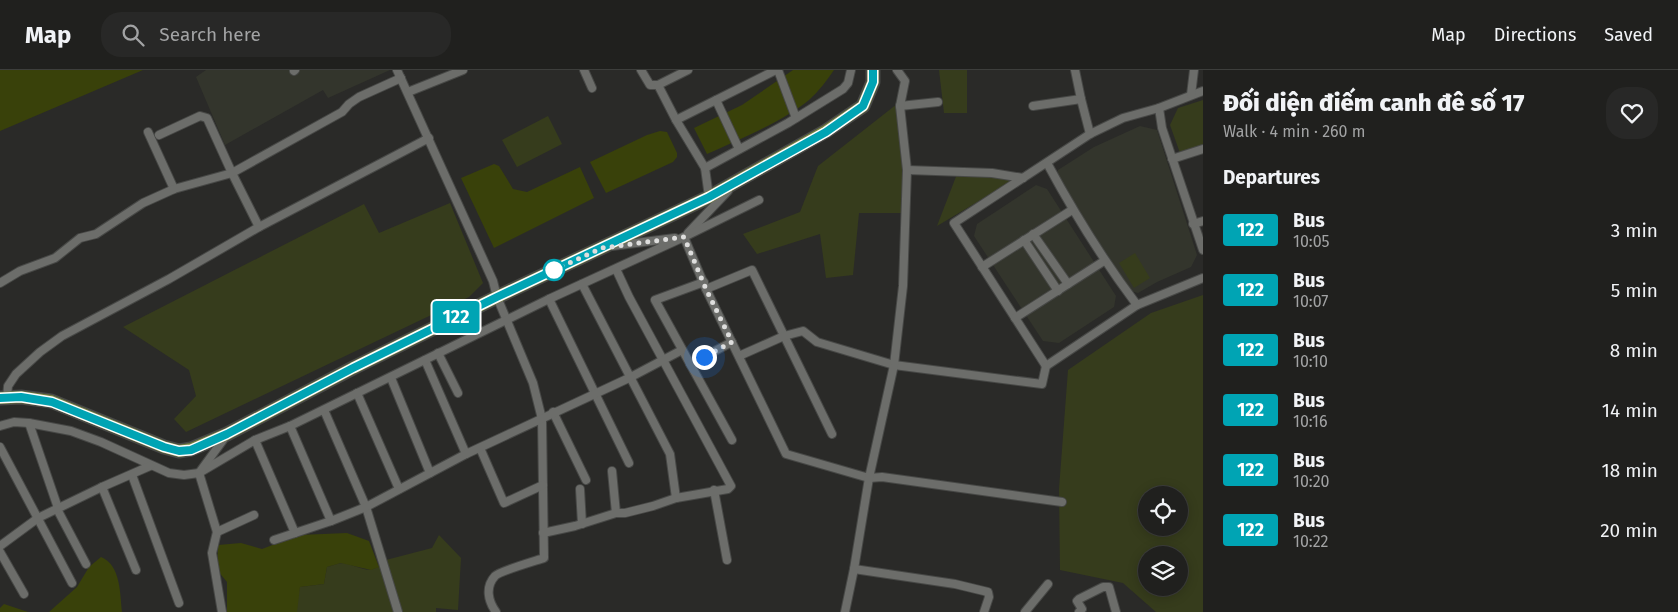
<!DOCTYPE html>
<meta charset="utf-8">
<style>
:root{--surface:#20201e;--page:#282827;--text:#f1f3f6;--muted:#a2a3a4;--line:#3d3e3c}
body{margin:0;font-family:"Fira Sans",sans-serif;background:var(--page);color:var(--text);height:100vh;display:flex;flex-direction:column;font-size:19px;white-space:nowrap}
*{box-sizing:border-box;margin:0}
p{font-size:16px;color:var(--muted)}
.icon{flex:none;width:28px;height:28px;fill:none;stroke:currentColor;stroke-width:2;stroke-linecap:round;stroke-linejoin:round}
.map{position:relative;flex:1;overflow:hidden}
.side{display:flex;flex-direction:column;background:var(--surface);width:475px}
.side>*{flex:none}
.badge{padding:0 10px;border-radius:4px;font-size:18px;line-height:32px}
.fabs{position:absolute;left:1138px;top:416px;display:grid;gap:10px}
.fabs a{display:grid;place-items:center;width:50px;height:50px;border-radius:50%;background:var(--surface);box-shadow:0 2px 12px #0003,0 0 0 1px var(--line);font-size:25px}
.you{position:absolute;width:25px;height:25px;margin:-12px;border:4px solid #fff;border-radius:50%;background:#1a73e8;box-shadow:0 0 0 8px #1a73e833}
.map>.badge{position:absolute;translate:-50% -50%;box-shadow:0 0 0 2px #fff}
h2{padding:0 20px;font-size:19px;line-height:45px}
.round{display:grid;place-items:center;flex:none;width:52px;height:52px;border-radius:20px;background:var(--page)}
.summary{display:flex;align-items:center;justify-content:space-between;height:85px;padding:0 20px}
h1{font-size:24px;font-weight:800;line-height:38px}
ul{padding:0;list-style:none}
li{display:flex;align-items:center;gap:15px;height:60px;padding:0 20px}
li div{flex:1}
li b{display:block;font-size:19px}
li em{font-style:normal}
li .badge{min-width:55px;font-weight:700;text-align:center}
header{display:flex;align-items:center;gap:30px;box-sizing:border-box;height:70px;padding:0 25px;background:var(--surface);border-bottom:1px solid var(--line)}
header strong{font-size:24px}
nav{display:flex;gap:28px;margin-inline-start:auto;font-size:18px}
.search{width:350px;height:45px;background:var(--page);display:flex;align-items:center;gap:12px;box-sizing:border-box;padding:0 18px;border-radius:20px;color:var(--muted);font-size:19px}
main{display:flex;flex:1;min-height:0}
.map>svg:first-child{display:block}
.built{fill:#33352c}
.green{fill:#363c1c;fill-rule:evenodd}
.water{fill:#39410a}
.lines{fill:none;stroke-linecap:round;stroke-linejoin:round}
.street-casing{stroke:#474846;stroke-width:10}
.primary-casing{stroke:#474846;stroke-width:15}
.street{stroke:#6c6d6a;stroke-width:8}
.primary{stroke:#767f3f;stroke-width:12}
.line-casing{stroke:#fff;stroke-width:11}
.line{stroke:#00a4b4;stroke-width:8}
.walk{stroke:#dededd;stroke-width:5;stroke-dasharray:0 9}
.stop-dot{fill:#fff;stroke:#00a4b4;stroke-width:2.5}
</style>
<header>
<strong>Map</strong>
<div class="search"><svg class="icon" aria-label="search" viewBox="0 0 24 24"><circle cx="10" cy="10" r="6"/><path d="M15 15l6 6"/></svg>Search here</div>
<nav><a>Map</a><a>Directions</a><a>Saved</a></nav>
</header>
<main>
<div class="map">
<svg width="1203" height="542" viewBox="0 0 1203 542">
<rect width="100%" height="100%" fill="#2a2a28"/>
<g class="built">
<path d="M206 0H390L328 28 323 20 225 75 196 7Z"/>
<path d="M1140 56 1157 60 1197 185 1191 197 1157 212 1138 223 1131 221 1058 109V100L1094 77Z"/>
<path d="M1036 115 1047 119 1116 226 1114 237 1059 273 1043 271 974 166 977 154Z"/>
</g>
<g class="green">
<path d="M939 0H967V43H944Z"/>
<path d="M1203 30V75L1180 83 1170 55 1178 38Z"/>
<path d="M897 34 904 98 902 143H859L853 205 826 208 820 164 757 184 743 164 800 142 818 96Z"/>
<path d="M548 46 562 74 517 97 502 70Z"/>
<path d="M957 104C970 105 1002 103 1011 112L937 156Z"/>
<path d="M450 133 483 213 469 227 186 362 174 349 196 326 189 300 123 257 364 134 379 163Z"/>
<path d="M1135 183 1150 208 1134 218 1119 193Z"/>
<path d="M1203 225V542H1156L1123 513 1060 500 1059 419 1068 300 1151 243ZM1146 425H1179V458H1146ZM1146 485H1179V518H1146Z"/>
<path d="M439 465 461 488 458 540 436 538V542H295L300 517 324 514 327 497C332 496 338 493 343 493 357 495 373 508 382 491L432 478Z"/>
</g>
<g class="water">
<path d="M0 0H143L0 61Z"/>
<path d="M793 0H834C827 10 819 21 809 30 784 51 738 70 707 84L694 58 742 35Z"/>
<path d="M660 61 667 62 677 83V87L673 92 606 123 590 92 647 65Z"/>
<path d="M494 94 499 96 513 119 527 122 580 97 594 128 494 178 461 108Z"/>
<path d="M347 463 369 471 379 497 371 500 341 493 327 497 324 514 300 517 297 542H227V512L217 500 218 475 241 473 262 479 299 465Z"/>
<path d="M101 487C121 495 120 524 122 542H49L77 517 89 497Z"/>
<path d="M4 534 28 542H0V538Z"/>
</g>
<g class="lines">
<g class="street-casing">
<g id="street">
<path d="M397 0 493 211 497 227 533 313 542 349 544 488C535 491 500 501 495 506 485 517 488 531 496 542"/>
<path d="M584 0 592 18"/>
<path d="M641 0 650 15H658L676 50 705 98 709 127"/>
<path d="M778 0 796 48"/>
<path d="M1075 0 1081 29 1090 64"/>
<path d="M294 1 295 0"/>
<path d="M658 15 688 0"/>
<path d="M1203 21 1159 38 1123 48 1090 64 954 153 1046 296 1137 235 1203 208"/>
<path d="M408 22 463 0"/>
<path d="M1191 25 1194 0"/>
<path d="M716 30 776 0"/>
<path d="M900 36 938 32"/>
<path d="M1033 36 1081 29"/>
<path d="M1159 38 1162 58 1203 180"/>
<path d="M676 50 716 30 739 79"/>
<path d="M148 62 174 119"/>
<path d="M159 65 200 46 207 48 232 103 259 157"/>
<path d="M1172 89 1203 79"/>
<path d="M1047 93C1074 143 1103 190 1137 235"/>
<path d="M705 98 788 53 843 19 848 13 851 0"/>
<path d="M907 100 992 103 1023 108"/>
<path d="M1193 154 1203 151"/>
<path d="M688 163 728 121"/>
<path d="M1033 164 1068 214"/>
<path d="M684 167 706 219 786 384 869 408 882 407 1062 432"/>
<path d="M1024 170 1058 221"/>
<path d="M612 176 675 168"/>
<path d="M982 197 1072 140"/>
<path d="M704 212 655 230 732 370"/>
<path d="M0 213 20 201 55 188 80 168 96 164 143 133 174 119 232 103 342 42 349 34 359 27 401 8"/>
<path d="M582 214 670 384 676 428"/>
<path d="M706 219 752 200 832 364"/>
<path d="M549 229 629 393"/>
<path d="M1015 248 1104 191"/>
<path d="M438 283 458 323"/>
<path d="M739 286 784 266 803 261 817 272 894 295 1042 314 1046 296"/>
<path d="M425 290 466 384"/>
<path d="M690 294 732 272"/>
<path d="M391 308 430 403"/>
<path d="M357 323 399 419"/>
<path d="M7 327 8 316 16 304 40 282 62 266 169 209 259 157 429 68"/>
<path d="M324 340 366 437 398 542"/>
<path d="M553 342 586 410"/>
<path d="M29 353 58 438"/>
<path d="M0 356 14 352 29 353 71 361 101 372 169 403 184 405 199 403 255 370 290 356 549 229 684 167 759 130"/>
<path d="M290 356 331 451"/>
<path d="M255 370 295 463"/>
<path d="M0 377 72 513"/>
<path d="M480 378 504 433 543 415"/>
<path d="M612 401 616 443"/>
<path d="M132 405 179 533"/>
<path d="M102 417 136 500"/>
<path d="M580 419 582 454"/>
<path d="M714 420 727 490"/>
<path d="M57 439 86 494"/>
<path d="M217 462 254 445"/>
<path d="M543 463 575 456 616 443H625L653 436 676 428 728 419 731 416 629 227 616 199"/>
<path d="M274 470 331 451 366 437 466 384 629 308 682 280"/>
<path d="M0 476 38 448 102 417 150 396"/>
<path d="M0 482 24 524"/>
<path d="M854 499 955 514 988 522 989 527 984 542"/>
<path d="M222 542 212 483 217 462 199 403 226 366"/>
<path d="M845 542 854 499 869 408 894 295 903 216 907 100 900 36 905 11 897 0"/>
<path d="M1025 542 1048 514"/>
<path d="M1079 542 1082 539 1077 531 1079 529 1103 517H1109L1116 542"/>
</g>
</g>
<g class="primary-casing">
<path id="primary" d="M0 328 21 327 51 331 164 377 179 381 191 379 227 364 353 298 497 227 709 127 826 61 863 36 873 12V0"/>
</g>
<use href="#street" class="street"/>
<use href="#primary" class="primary"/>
</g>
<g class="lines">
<g class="line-casing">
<path id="line" d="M0 328 21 327 52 332 164 377 179 381 191 380 227 364 353 298 497 227 709 127 826 62 863 36 873 12V0"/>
</g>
<use href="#line" class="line"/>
<path class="walk" d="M554 200 602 178 684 167 706 219 732 272 704 287"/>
</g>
<circle class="stop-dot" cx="554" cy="200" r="10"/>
</svg>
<div class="fabs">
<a><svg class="icon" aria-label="locate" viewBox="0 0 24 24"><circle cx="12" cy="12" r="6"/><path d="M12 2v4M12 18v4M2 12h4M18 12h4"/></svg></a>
<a><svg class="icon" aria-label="layers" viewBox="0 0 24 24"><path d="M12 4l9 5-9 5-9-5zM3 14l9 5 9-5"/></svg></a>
</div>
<div class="you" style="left:704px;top:287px"></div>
<b class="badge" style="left:456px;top:247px;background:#00a4b4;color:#fff">122</b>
</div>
<section class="side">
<div class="summary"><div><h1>Đối diện điếm canh đê số 17</h1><p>Walk · 4 min · 260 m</p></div><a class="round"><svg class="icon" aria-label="heart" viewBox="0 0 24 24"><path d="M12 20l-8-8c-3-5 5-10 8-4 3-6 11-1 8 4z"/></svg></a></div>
<h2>Departures</h2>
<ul>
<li><span class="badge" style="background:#00a4b4;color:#fff">122</span><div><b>Bus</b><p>10:05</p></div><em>3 min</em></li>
<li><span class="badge" style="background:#00a4b4;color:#fff">122</span><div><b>Bus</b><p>10:07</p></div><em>5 min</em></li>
<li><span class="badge" style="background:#00a4b4;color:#fff">122</span><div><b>Bus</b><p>10:10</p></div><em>8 min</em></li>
<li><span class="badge" style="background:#00a4b4;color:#fff">122</span><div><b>Bus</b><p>10:16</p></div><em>14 min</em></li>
<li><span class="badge" style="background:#00a4b4;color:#fff">122</span><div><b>Bus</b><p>10:20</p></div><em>18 min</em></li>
<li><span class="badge" style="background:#00a4b4;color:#fff">122</span><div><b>Bus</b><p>10:22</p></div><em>20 min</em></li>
</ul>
</section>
</main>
